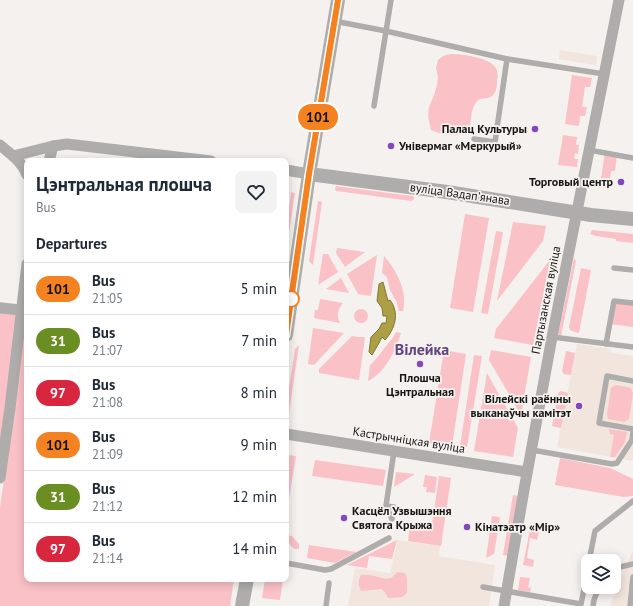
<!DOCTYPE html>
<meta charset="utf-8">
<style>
:root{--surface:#fff;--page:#f2f2f3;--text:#1f2937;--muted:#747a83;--line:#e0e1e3}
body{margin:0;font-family:"PT Sans",sans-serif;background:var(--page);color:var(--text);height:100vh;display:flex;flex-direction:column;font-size:15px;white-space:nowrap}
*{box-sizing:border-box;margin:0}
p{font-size:13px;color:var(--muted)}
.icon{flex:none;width:22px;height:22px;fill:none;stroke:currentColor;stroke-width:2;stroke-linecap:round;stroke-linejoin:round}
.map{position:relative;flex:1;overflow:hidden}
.panel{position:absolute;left:24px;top:158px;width:265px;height:424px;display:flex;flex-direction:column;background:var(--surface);border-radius:8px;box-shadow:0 2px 10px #0003}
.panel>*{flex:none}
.badge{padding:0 8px;border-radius:13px;font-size:14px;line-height:26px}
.buttons{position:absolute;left:581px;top:554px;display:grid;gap:8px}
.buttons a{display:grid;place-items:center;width:40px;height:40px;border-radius:8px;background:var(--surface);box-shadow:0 2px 10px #0003;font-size:20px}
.map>.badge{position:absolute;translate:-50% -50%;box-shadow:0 0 0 2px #fff}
h2{padding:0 12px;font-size:15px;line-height:36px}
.round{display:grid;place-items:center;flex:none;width:42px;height:42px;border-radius:8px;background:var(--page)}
.headline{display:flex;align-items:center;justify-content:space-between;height:68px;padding:0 12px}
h1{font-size:19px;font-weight:600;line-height:30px}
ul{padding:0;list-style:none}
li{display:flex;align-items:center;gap:12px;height:52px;padding:0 12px;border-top:1px solid var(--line)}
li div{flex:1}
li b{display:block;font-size:15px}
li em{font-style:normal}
li .badge{min-width:44px;font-weight:700;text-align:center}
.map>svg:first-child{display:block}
.built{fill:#f1e5de}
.green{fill:#fac1c7}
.water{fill:#ac9f46;stroke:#7f7637}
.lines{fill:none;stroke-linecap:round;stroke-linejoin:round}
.service{stroke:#aeadab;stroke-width:5.5}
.minor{stroke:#aeadab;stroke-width:11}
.tertiary{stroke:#aeadab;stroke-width:14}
.line-casing{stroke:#fff;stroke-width:9}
.line{stroke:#f58220;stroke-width:6}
.poi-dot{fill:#8247bd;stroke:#f5f1ee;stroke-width:1.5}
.stop-dot{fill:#fff;stroke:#f58220;stroke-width:2}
.labels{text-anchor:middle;stroke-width:3.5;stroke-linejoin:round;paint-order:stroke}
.poi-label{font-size:12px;font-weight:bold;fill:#171615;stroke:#f5f1ee;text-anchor:end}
.street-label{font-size:12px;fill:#171615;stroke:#f5f1ee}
.district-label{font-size:16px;font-weight:bold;fill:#604480;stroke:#f5f1ee}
</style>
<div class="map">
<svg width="633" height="606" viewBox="0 0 633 606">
<rect width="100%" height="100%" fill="#f5f1ee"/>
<g class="built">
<path d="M560 50 597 56 596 65 559 59Z"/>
<path d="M577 344 611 349V353L633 356V461L557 447Z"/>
<path d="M398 540 440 546 439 556 495 565 489 606H348L355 568 390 573Z"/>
<path d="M633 550V606H610Z"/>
</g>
<g class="green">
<path d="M450 54C462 54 489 57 496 68 498 72 498 76 497 80 497 85 497 91 493 95 488 101 480 95 475 104 471 111 471 120 470 128 468 130 466 133 463 134 455 137 439 134 431 130L428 116 429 107 434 95 437 85 438 77 436 68 438 60 443 56Z"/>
<path d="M572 75 592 78 590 87H585L582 107H587L585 116H580L579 126 565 124Z"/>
<path d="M563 135 577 137 576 145H579L578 154 575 153 574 159H578L577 167 558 165Z"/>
<path d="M605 153 617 155 615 171H611L610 179 601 178Z"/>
<path d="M336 186 412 196 414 197V199L412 201 336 191 335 189Z"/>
<path d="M291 192 295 193 286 253V228Z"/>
<path d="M318 201 322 202 313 265 309 261Z"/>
<path d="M465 214 489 218 473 312 450 308Z"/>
<path d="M513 222 546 226 543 241 497 301Z"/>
<path d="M592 230 633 234V243L616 241V239L596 236 590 234Z"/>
<path d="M496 231 503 232 488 314 481 313Z"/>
<path d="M337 248 365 252 345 267 336 253Z"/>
<path d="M323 254H328L338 272 318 285Z"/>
<path d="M377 255 371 296 358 294 347 274Z"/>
<path d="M384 256C394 267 403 283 404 298 404 302 404 307 403 311H399L397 303 390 290 387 277 382 273Z"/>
<path d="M574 258 576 261 561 336 558 335Z"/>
<path d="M550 260 533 345 494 338 496 329Z"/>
<path d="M581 268 591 270 579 333 572 331 570 330 569 327Z"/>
<path d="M341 278 349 293 326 289Z"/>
<path d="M320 299 343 303C338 309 336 315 340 323L314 318 315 310H318Z"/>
<path d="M614 301 633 303V327L610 324Z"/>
<path d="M0 302 27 306V579H234L230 606H0V507L6 467 0 466Z"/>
<circle cx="361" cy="316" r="7"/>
<path d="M313 328 344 333 314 365 308 364Z"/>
<path d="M396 332 401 333C397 349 384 374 368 381L370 365C377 359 381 352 387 345 390 341 394 337 396 332Z"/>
<path d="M352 336 358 337H365L359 380 319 373V369Z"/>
<path d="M299 345 289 413H286V406L295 349Z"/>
<path d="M444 350 466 354 452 446 429 443Z"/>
<path d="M491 350 531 357 521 415 489 360Z"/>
<path d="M566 351 575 353 571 375 564 374 562 371Z"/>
<path d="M474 355 482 356 467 447 460 446Z"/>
<path d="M487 373 518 428 513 457 474 451Z"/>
<path d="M616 385 631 388 633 394 629 419 624 422 608 419 607 414 611 388Z"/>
<path d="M561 391 568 393 561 428 552 426 558 394 559 392Z"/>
<path d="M609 429 627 432 625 442 615 457H610L614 435 610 434Z"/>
<path d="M287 455 296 456 288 505H286V462Z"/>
<path d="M560 458 610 468 633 479V496L624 497 555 485Z"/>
<path d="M315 460 386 470 383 486 312 476Z"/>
<path d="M396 472 415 474 394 487Z"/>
<path d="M425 475 437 477 435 493 426 492 427 487H423Z"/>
<path d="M439 476 451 478 441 546 408 541 410 523 432 525Z"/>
<path d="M513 495 518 496 508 556 503 555Z"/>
<path d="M492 516 500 517 494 554 486 558Z"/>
<path d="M530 529 539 531 537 540 530 538 527 558 534 560 533 567 523 565Z"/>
<path d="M287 535 292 536 299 544V549H294L286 540Z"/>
<path d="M397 540 392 559 369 556 367 568 347 565Z"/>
<path d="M309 545 356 552 335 563 307 558Z"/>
<path d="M398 572 405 573 407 579V593L402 597 388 598 385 592 381 589 361 591C358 585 358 581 361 575H370L386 579 391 578Z"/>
<path d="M520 577 530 578 528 587 531 588 530 592 518 590Z"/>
<path d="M265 579H283L280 600 262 598Z"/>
</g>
<path class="water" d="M383 282 388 301 390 300C400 313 395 329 385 340L382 337 379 343 372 355 369 352 371 337 379 329 382 323H386L387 316H383L382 308 377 301 379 284Z"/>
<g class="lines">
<g class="service">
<path d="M334 21 386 31 507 59 604 74"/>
<path d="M374 106 391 0"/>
<path d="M474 139 495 142 507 59"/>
<path d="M589 150 633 158"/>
<path d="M614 268 633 270"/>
<path d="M552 337 633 347"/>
<path d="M606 344 614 301 633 303"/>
<path d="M633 381 607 376 599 423 633 429"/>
<path d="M532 450 612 464 617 463 632 440 633 432"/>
<path d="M386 506 392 519"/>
<path d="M394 507 386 506 394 451"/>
<path d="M589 561 595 531 633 501"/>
<path d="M286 563 325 570 331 569 389 538"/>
<path d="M614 571 620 567 633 564"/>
<path d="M483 587 581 604 588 569"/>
<path d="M326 606 329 583"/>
<path d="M593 606 594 600 599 587"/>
<path d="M630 606 633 577"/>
</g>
<g class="minor">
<path d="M0 145C10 154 22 161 27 175"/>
<path d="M13 156 53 146 67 144 211 161"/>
<path d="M49 161 53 146"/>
<path d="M286 170 309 174"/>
<path d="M0 308 21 310"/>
<path d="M286 434 527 472"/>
<path d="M0 478 10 408 27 264"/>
<path d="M504 606 524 490 552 337 619 0"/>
</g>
<g class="tertiary">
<path d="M309 174 447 192 591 215 633 219"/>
<path d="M286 335 309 174 338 0"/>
<path d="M242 606 247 579"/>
</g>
</g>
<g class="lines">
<g class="line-casing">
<path id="line" d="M286 335 309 174 338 0"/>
</g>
<use href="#line" class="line"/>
</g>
<g class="poi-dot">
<circle cx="535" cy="129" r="4"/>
<circle cx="391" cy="146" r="4"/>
<circle cx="621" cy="182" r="4"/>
<circle cx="420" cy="364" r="4"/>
<circle cx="579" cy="406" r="4"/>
<circle cx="344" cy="518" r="4"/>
<circle cx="467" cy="527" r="4"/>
</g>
<circle class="stop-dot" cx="291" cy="299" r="8"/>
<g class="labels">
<g class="poi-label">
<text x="527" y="133">Палац Культуры</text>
<text x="399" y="150" text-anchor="start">Універмаг «Меркурый»</text>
<text x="613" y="186">Торговый центр</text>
<text x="420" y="382" text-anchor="middle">Плошча<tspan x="420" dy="14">Цэнтральная</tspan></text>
<text x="571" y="403">Вілейскі раённы<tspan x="571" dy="14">выканаўчы камітэт</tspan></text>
<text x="352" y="515" text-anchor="start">Касцёл Узвышэння<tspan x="352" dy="14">Святога Крыжа</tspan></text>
<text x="475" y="531" text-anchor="start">Кінатэатр «Мір»</text>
</g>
<g class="street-label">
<text transform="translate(460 194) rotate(8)" y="4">вуліца Вадапʼянава</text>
<text transform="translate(546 300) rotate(-79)" y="4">Партызанская вуліца</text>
<text transform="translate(409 440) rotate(9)" y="4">Кастрычніцкая вуліца</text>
</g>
<g class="district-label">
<text x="422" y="355">Вілейка</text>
</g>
</g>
</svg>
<div class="buttons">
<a><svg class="icon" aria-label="layers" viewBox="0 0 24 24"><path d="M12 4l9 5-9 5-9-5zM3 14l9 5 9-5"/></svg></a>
</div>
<b class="badge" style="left:318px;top:117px;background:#f58220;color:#111">101</b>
<section class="panel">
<div class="headline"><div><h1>Цэнтральная плошча</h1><p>Bus</p></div><a class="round"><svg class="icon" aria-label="heart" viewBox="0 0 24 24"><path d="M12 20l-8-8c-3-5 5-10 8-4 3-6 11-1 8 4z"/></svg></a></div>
<h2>Departures</h2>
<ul>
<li><span class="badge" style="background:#f58220;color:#111">101</span><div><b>Bus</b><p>21:05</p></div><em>5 min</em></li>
<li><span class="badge" style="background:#6b8e23;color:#fff">31</span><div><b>Bus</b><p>21:07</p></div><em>7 min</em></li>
<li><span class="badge" style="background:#d7263d;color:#fff">97</span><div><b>Bus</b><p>21:08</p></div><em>8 min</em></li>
<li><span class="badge" style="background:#f58220;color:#111">101</span><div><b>Bus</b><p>21:09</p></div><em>9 min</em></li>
<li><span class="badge" style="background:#6b8e23;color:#fff">31</span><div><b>Bus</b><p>21:12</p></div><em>12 min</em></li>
<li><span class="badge" style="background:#d7263d;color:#fff">97</span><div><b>Bus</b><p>21:14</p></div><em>14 min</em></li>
</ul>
</section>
</div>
